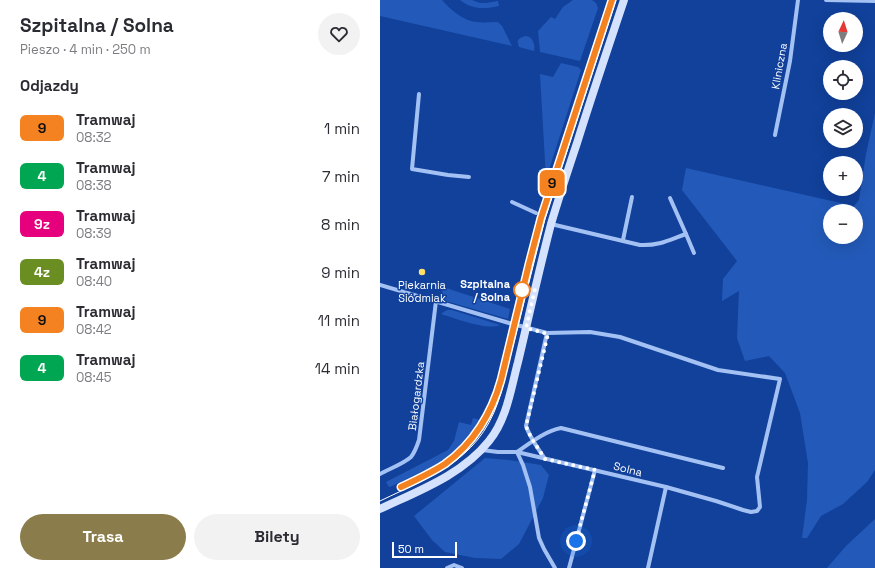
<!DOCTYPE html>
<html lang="pl">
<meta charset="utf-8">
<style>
:root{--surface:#fff;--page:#f2f2f3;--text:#2b2b33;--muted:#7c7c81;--accent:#8a7d4b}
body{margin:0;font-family:"Space Grotesk",sans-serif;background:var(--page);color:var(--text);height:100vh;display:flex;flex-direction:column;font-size:15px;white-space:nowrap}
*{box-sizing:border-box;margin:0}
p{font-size:13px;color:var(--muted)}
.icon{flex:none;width:22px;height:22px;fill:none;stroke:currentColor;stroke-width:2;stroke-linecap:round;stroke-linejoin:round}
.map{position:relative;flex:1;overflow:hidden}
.panel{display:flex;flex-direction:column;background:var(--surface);width:380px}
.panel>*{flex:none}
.badge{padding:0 8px;border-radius:6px;font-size:14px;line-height:26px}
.needle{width:26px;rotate:4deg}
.tools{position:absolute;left:443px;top:12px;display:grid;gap:8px}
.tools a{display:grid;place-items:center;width:40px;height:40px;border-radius:50%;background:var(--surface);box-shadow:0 4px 16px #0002;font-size:20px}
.scale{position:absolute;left:12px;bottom:10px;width:65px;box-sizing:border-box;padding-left:4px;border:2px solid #fff;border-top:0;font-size:11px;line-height:14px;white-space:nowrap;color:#fff;-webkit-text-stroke:3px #11419b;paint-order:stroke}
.you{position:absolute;width:20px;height:20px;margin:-10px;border:3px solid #fff;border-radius:50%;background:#1a73e8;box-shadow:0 0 0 6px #1a73e833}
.map>.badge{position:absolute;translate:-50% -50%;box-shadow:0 0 0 2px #fff}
h2{padding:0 20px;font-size:15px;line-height:36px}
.round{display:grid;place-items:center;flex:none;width:42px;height:42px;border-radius:21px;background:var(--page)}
.head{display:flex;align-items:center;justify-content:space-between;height:68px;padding:0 20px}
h1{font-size:19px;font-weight:700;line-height:30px}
.cta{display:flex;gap:8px;margin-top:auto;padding:8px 20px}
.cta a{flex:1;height:46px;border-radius:24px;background:var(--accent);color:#fff;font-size:16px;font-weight:700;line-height:46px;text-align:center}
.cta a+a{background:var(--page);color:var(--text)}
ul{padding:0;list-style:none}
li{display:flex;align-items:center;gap:12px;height:48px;padding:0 20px}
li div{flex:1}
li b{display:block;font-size:15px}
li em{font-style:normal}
li .badge{min-width:44px;font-weight:700;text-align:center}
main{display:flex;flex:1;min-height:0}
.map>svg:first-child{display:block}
.green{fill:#235ab9;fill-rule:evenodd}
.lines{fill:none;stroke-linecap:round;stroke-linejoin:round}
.street{stroke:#a4c1f4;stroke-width:4}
.secondary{stroke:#d4e2fd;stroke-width:8}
.tram{stroke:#fff;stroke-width:1}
.line-casing{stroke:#fff;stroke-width:9}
.line{stroke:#f58220;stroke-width:6}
.walk{stroke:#fff;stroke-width:4;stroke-dasharray:0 7.2}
.poi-dot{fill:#ffe168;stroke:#11419b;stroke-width:1.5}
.stop-dot{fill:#fff;stroke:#f58220;stroke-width:2}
.labels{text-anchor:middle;stroke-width:3;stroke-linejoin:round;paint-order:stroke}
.street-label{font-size:11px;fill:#fff;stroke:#11419b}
.stop-label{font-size:11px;font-weight:bold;fill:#fff;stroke:#11419b;text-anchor:end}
.poi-label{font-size:11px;fill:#fff;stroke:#11419b}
</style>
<main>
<section class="panel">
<div class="head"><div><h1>Szpitalna / Solna</h1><p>Pieszo · 4 min · 250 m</p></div><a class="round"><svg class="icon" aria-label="heart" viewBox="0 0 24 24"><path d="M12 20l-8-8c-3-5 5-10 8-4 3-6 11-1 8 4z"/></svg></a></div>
<h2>Odjazdy</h2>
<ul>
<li><span class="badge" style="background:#f58220;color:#111">9</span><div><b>Tramwaj</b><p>08:32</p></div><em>1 min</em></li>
<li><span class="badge" style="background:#00a651;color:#fff">4</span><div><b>Tramwaj</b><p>08:38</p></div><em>7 min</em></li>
<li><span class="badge" style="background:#e6007e;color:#fff">9z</span><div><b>Tramwaj</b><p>08:39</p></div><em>8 min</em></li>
<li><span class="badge" style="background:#6b8e23;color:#fff">4z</span><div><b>Tramwaj</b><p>08:40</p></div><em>9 min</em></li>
<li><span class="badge" style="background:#f58220;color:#111">9</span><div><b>Tramwaj</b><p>08:42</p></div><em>11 min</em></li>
<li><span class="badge" style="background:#00a651;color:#fff">4</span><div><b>Tramwaj</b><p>08:45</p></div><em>14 min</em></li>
</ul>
<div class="cta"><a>Trasa</a><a>Bilety</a></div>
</section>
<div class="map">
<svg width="495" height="568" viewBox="0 0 495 568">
<rect width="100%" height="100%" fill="#11419b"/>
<g class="green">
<path d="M0 0H62C71 10 82 20 96 22 103 23 111 22 118 22L122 26 132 46 0 16Z"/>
<path d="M80 0H92L100 3H106L118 1 119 6C106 9 92 10 80 0Z"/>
<path d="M193 0H212L216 3 218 8 200 61 160 52 158 31 171 17 175 19 183 7Z"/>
<path d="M145 36C152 35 156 45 154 51L139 47C136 39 138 39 145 36Z"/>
<path d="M181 63 198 67 201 70 166 179 160 74 173 77Z"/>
<path d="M495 113V470L487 482 463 504 441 516 427 538H422L427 500 428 463 420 413 405 373 389 356 365 361 357 338 359 291 342 301 343 279 357 261 302 190 306 168 474 206 479 200 486 154ZM450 211H476V237H450Z"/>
<path d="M63 287 130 309 128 319 66 301C61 298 62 292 63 287Z"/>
<path d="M68 310H72L120 325C108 331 74 318 61 314L65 311Z"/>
<path d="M93 418 100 420C85 445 72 457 47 473L45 470 12 486 9 487 6 482 68 450 74 441 79 422 91 425Z"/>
<path d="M105 458 129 460 161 465 169 475 163 498 139 544 121 559 95 558 65 552 52 540 34 516Z"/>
<path d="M495 519V568H447L466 546Z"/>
</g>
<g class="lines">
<g class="street">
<path d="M446 0 495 1"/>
<path d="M39 94 32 169 68 175 89 177"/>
<path d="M395 135 410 61 418 0"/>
<path d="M132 202 156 213"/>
<path d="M171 224 260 245C279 246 289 240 306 234L290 198"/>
<path d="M306 234 314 253"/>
<path d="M243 240 252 197"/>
<path d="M0 285 129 323 167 333 210 332 240 337 338 370 400 379 377 477 380 507 377 511 371 512 363 510 336 501 286 487 137 452H118L102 450"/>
<path d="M165 459C158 448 150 438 146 426L167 333"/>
<path d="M0 474C9 469 23 464 31 457 35 452 37 446 39 440L56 301"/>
<path d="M67 568 74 565 82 568"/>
<path d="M175 568 164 549 159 538 150 487 143 465 137 452C150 443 165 431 181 428L343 468"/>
<path d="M189 568 215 470"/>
<path d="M268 568 286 487"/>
</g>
<path class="secondary" d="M0 509C38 491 82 475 109 441 127 419 131 388 138 362 149 316 159 270 171 224 179 197 188 170 197 143 212 95 228 48 244 0"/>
<path class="tram" d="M0 501C58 473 104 458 122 389L165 219 236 0"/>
</g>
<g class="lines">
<g class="line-casing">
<path id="line" d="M21 487C36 480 51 473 65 464 93 444 112 413 121 380L149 264 161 218 232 0"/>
</g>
<use href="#line" class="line"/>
<path class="walk" d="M142 290 155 289 146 328 168 334 146 426C150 438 158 448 165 459L215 470 196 541"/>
</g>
<circle class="poi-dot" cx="42" cy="272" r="4"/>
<circle class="stop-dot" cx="142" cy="290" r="8"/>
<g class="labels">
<g class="street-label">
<text transform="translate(399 66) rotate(-80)" y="4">Kliniczna</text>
<text transform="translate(36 396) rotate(-83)" y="4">Białogardzka</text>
<text transform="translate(248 469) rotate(14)" y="4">Solna</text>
</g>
<g class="stop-label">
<text x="130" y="288">Szpitalna<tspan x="130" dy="13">/ Solna</tspan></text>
</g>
<g class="poi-label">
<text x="42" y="289">Piekarnia<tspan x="42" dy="13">Siódmiak</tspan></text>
</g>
</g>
</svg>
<div class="tools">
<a><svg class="needle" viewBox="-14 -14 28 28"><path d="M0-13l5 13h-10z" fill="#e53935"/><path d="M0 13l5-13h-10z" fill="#7c7c81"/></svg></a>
<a><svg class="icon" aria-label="locate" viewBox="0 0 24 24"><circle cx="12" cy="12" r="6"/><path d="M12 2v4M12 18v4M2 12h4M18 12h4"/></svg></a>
<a><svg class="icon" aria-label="layers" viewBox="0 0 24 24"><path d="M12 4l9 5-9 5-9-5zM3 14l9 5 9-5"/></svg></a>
<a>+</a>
<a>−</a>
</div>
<div class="scale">50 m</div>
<div class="you" style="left:196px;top:541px"></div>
<b class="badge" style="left:172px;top:183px;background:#f58220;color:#111">9</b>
</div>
</main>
